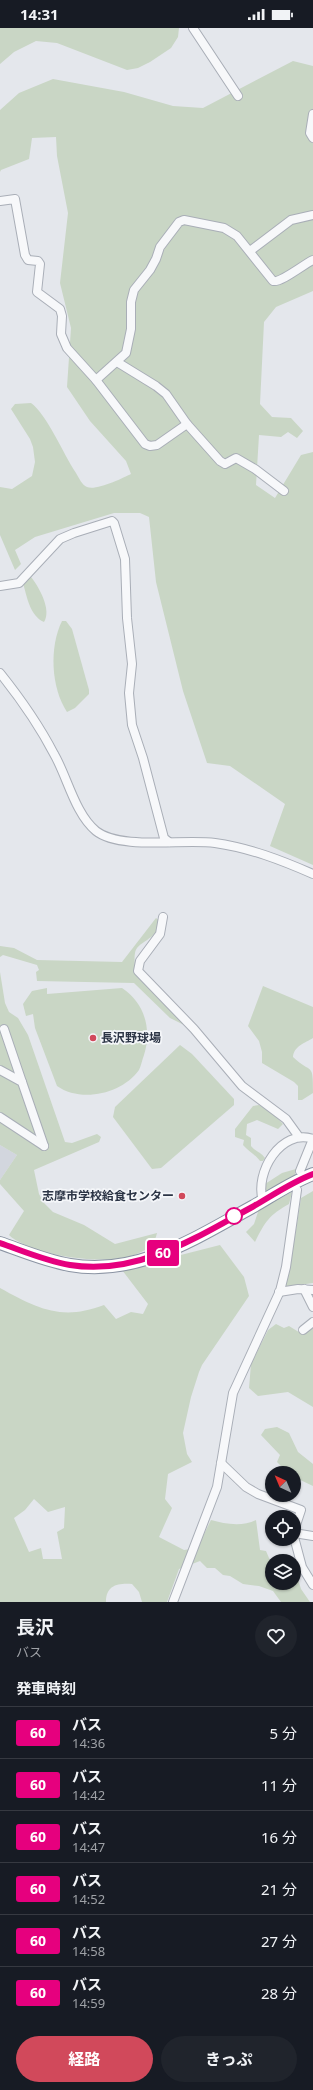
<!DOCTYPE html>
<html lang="ja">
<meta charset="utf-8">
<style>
:root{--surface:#171b24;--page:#20242c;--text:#f1f3f6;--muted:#9ea1a6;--line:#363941;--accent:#d1495b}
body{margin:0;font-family:"Noto Sans","Noto Sans JP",sans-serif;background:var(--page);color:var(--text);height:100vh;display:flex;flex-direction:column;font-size:15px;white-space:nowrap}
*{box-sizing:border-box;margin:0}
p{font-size:13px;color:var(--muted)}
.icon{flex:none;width:22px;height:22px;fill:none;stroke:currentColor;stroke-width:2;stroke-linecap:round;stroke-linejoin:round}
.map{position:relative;height:1574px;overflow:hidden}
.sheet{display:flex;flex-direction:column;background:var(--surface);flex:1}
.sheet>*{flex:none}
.badge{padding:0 8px;border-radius:3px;font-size:14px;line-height:26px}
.needle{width:26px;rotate:316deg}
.fabs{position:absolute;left:265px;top:1438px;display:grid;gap:8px}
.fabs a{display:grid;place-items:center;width:36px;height:36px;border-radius:50%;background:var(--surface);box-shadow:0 1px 3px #0004;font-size:20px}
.map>.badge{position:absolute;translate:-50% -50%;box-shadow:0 0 0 2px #fff}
h2{padding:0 16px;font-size:15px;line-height:36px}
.round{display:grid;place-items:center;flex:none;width:42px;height:42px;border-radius:21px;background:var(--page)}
.headline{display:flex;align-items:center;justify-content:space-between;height:68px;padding:0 16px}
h1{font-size:19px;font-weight:700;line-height:30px}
.cta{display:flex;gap:8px;margin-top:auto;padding:8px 16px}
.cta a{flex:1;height:46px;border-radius:24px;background:var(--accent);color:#fff;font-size:16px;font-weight:700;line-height:46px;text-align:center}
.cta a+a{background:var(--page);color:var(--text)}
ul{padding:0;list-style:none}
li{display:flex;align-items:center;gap:12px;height:52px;padding:0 16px;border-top:1px solid var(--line)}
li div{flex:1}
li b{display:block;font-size:15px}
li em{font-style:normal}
li .badge{min-width:44px;font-weight:700;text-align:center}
.status{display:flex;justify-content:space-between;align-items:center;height:28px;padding:0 20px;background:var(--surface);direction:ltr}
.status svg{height:11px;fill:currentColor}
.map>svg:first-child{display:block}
.built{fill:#d2d6de}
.green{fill:#c9d6c5;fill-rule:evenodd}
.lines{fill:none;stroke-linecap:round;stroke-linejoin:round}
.minor-casing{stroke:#a9aeb7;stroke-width:10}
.highway-casing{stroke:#8b94a3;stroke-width:14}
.minor{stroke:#f7f8fa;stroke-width:8}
.highway{stroke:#fff;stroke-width:12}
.line-casing{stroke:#fff;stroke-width:9}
.line{stroke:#e6007e;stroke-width:6}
.poi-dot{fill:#d1495b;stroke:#f4f6f9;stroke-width:1.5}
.stop-dot{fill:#fff;stroke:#e6007e;stroke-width:2}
.labels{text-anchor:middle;stroke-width:3.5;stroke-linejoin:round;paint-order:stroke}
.poi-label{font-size:12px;font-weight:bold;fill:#2b3445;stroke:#f4f6f9;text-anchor:start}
</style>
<div class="status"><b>14:31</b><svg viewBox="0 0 49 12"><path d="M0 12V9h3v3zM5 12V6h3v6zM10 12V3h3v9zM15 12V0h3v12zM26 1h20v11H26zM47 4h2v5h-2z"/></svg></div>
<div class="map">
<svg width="313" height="1574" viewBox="0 0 313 1574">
<rect width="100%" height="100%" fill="#e4e7ec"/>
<path class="built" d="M0 1117 17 1127 0 1152Z"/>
<g class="green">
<path d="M0 0H179L178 9 171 20 150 34 138 40 127 42 57 15 36 13 14 24 0 36Z"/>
<path d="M293 33 313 38V263L276 279 264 294 260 376 272 389 291 390 303 403 297 410 288 404 281 409 259 407 256 457 275 470 301 427 313 424V837L270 818 285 776 230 738 207 735 183 663 156 554 149 489 140 485H114L35 509 15 522 21 536 15 542 0 507V459L12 461 32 448 35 434 33 419 30 411 11 381 15 376 31 375C46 385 64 427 76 445 79 450 82 457 87 459 96 463 123 450 131 446L126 433 90 393 67 359 71 300 60 255 68 185 57 128 56 109 32 110 29 131 1 142 0 144V82L19 65 53 51 124 64 173 78 203 80Z"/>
<path d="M31 549C39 559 52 582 44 594 30 588 27 569 23 555Z"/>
<path d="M62 593H66L72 601 89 662V666L75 680 67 684C51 660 49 619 62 593Z"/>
<path d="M156 890 161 894C156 913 137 913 135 925 134 930 135 936 135 941L188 999 170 990 134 955 37 953 36 944 39 942 37 937 3 927 0 929V918L14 920 37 932 122 934Z"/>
<path d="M0 944 5 975 9 984 18 990 28 1007 65 1114 72 1115 97 1106 101 1109 99 1114 34 1142 39 1166 44 1175 53 1184 84 1197 115 1216 157 1205C149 1249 32 1230 9 1207L24 1183 0 1156V1152L17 1127 0 1117Z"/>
<path d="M263 958 313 979V1010C305 1015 294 1018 293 1029 312 1047 313 1033 313 1065L302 1072H298V1058L294 1054 262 1035V1024L259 1013 248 998Z"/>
<path d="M47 960V966L122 960C145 975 152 1002 144 1027 142 1032 141 1038 139 1042 122 1066 81 1075 57 1058L35 1000 33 986 26 988 23 976 32 963Z"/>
<path d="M180 1017 192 1026 234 1071V1077L161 1140 152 1141 113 1089 115 1079Z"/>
<path d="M259 1077 273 1085 283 1096 278 1101 257 1092 247 1096 246 1107 251 1110V1118C255 1123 261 1124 265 1130L263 1133H260C257 1128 248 1123 243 1117L244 1112 235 1109V1101L253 1078Z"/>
<path d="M296 1141 295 1147 266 1163 265 1156 282 1145Z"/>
<path d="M313 1163V1255L285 1259 290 1240 301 1170Z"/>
<path d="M292 1164 289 1176C269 1187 265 1194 255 1214L246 1204 254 1196 259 1181Z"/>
<path d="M220 1217 244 1249 249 1268 202 1337 199 1344 191 1369 183 1405 187 1426 192 1434 168 1446 165 1471 172 1480 159 1509 184 1522 197 1520 211 1492C225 1496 242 1499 256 1492L260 1522 266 1523 272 1537V1555H294V1544L296 1545 301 1561 310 1574H281L273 1563 259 1558 243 1556 230 1548 223 1547 215 1540H207L200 1533 179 1541 167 1574H142L139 1564 132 1556C118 1555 106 1557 106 1574H0V1260C38 1281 62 1293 104 1277L116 1291 131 1284 143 1286 148 1276 122 1242ZM34 1471 48 1484 65 1479 64 1500 57 1504 62 1531H43L41 1520 29 1524 14 1490 25 1482Z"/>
<path d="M276 1296 284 1300 289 1298 302 1306 313 1300V1379L288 1364 258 1368 249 1360 251 1336 268 1302Z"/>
<path d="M277 1399 289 1405 298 1424 313 1436V1458L294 1449V1445H288L277 1434 280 1427 261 1407 265 1401Z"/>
</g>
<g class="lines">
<g class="minor-casing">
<g id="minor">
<path d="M193 0 238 68"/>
<path d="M313 86 310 105 313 110"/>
<path d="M0 173 15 171 25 227 28 232 38 233 40 236 37 264 60 281 62 288 61 306 67 320 96 352 145 416 150 418 157 417 187 396"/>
<path d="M250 223 291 192 313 187"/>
<path d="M117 334 156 358 166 366 187 396 220 433 225 436 236 430 255 441 284 463"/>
<path d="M96 352 126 325 131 301V274L134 262 150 242 156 231 160 219 179 194 184 192 224 200 237 208 273 253C281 255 304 236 313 232"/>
<path d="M0 558 19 555 60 511 74 505 112 493 114 495 125 531 127 590 132 636 129 665 132 697 143 730 164 810 169 814"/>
<path d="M0 645C20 670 39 697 54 726 67 748 75 786 96 803 120 822 183 811 215 815 250 820 281 832 313 846"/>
<path d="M163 889 160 906 140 933 138 943 194 1001 242 1058 286 1091 299 1109"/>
<path d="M4 1001 22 1054"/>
<path d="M0 1042 22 1054 44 1118"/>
<path d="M0 1089 44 1118"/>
<path d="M300 1143 313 1111"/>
<path d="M263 1173C254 1145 281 1100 313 1111"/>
<path d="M304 1261 313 1279"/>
<path d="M279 1264 298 1261 313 1262"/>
<path d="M303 1302 313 1294"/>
<path d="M221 1435 246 1459 258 1466 301 1482 294 1503"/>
<path d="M294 1505 313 1508"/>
<path d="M294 1509 302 1539 313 1557"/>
<path d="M173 1574 217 1459 233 1365 280 1263 286 1239 297 1162"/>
</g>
</g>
<g class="highway-casing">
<path id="highway" d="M0 1215C23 1223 46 1233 70 1237 138 1249 197 1209 254 1178 273 1167 292 1154 313 1146"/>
</g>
<use href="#minor" class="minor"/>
<use href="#highway" class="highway"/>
</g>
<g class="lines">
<g class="line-casing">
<path id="line" d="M0 1215C23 1223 46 1233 70 1237 138 1248 197 1209 254 1178 273 1167 292 1154 313 1146"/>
</g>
<use href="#line" class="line"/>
</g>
<g class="poi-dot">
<circle cx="93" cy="1010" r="4"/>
<circle cx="182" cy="1168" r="4"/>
</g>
<circle class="stop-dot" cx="234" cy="1188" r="8"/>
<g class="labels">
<g class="poi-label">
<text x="101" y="1014">長沢野球場</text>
<text x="174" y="1172" text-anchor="end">志摩市学校給食センター</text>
</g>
</g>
</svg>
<div class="fabs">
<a><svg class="needle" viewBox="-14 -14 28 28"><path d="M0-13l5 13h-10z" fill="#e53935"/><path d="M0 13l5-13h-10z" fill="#9ea1a6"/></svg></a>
<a><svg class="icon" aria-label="locate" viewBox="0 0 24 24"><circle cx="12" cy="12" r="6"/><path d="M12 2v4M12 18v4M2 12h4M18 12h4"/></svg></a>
<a><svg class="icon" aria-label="layers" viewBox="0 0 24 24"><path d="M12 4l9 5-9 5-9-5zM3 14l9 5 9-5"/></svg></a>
</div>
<b class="badge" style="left:163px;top:1225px;background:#e6007e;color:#fff">60</b>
</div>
<section class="sheet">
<div class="headline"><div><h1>長沢</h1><p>バス</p></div><a class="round"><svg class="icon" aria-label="heart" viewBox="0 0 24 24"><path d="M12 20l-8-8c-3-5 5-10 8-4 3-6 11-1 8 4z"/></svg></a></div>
<h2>発車時刻</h2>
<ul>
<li><span class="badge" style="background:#e6007e;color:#fff">60</span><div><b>バス</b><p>14:36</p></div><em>5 分</em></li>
<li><span class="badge" style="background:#e6007e;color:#fff">60</span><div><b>バス</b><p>14:42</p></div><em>11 分</em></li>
<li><span class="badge" style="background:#e6007e;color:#fff">60</span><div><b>バス</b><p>14:47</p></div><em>16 分</em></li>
<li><span class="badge" style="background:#e6007e;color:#fff">60</span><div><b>バス</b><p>14:52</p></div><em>21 分</em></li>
<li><span class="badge" style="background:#e6007e;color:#fff">60</span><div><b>バス</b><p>14:58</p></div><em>27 分</em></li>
<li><span class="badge" style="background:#e6007e;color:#fff">60</span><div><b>バス</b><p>14:59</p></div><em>28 分</em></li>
</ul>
<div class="cta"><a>経路</a><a>きっぷ</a></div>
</section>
